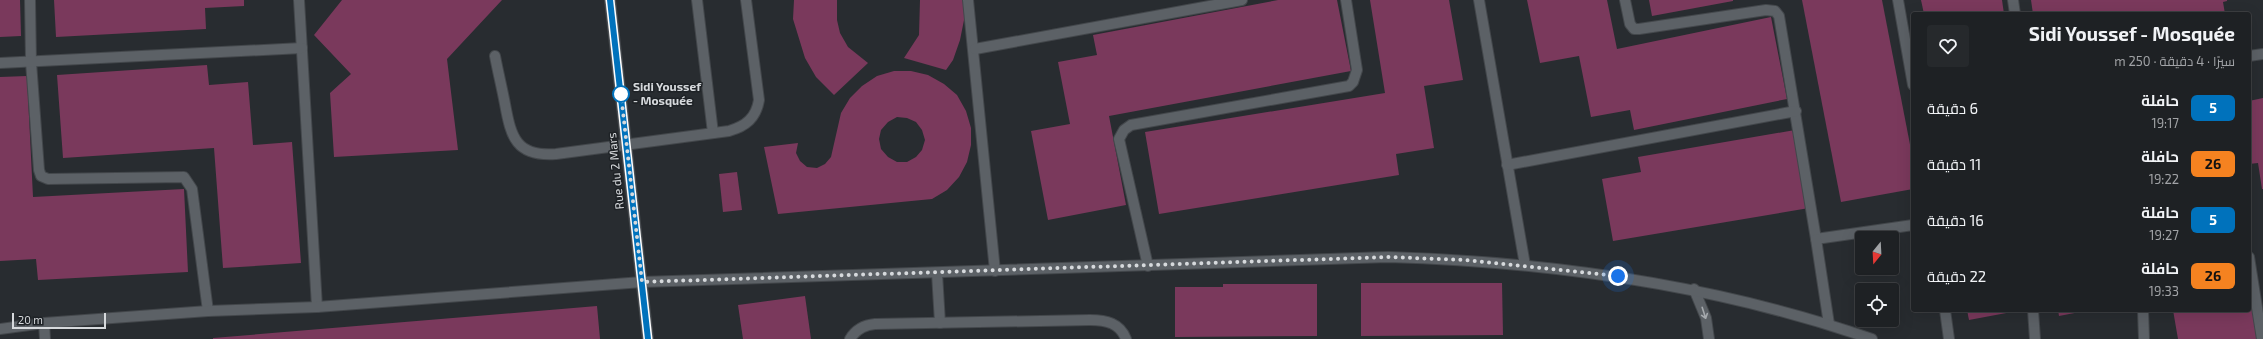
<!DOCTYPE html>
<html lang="ar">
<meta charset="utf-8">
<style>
:root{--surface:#1e2124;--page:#26292c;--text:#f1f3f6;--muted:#a1a3a6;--line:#3c3e41}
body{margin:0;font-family:"Exo 2",Cairo,sans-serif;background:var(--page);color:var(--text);direction:rtl;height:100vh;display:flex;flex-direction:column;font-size:15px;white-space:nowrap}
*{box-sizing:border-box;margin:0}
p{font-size:13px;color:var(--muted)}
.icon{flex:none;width:22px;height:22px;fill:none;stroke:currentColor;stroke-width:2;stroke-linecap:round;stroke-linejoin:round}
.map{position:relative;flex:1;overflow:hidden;direction:ltr}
.sheet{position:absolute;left:1911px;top:12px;width:340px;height:300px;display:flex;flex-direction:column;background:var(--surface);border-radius:4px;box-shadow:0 4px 16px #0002,0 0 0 1px var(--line);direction:rtl}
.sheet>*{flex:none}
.badge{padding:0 8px;border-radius:6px;font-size:14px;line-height:26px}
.needle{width:26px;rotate:198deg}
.fabs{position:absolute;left:1855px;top:231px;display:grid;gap:8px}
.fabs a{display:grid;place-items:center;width:44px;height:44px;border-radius:4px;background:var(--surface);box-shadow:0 4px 16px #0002,0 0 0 1px var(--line);font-size:20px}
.scale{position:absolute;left:12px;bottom:10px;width:94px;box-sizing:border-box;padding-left:4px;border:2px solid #d6d9dc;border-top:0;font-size:11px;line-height:14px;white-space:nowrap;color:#d6d9dc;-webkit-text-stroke:3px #1e2226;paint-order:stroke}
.you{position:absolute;width:20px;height:20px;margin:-10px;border:3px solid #fff;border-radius:50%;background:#1a73e8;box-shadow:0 0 0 6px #1a73e833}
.map>.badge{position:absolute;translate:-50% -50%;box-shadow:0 0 0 2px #fff}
.round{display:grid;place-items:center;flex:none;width:42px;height:42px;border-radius:4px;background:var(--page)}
.headline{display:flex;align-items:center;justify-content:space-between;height:68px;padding:0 16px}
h1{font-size:19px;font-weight:700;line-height:30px}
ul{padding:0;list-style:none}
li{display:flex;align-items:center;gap:12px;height:56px;padding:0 16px}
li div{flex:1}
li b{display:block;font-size:15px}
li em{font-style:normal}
li .badge{min-width:44px;font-weight:700;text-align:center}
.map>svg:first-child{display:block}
.building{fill:#7a395c;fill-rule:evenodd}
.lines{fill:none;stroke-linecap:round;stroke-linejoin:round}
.minor-casing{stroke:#43474b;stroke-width:12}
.minor{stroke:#5c6166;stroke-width:10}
.oneway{stroke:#a5a9ad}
.line-casing{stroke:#fff;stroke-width:9}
.line{stroke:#0072bc;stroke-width:6}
.walk{stroke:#d6d9dc;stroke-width:4;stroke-dasharray:0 7.2}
.stop-dot{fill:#fff;stroke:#0072bc;stroke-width:2}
.labels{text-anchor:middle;stroke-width:3;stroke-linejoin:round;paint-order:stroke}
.stop-label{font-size:12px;font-weight:bold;fill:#d6d9dc;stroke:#1e2226;text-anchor:start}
.street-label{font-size:12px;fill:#d6d9dc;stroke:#1e2226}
</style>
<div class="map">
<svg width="2263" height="339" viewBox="0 0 2263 339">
<rect width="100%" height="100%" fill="#282c30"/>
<g class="building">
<path d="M0 0H20L21 36 0 37Z"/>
<path d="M54 0H244V6L205 8 206 29 56 37Z"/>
<path d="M342 0H502L447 59 458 150 334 157 330 93 351 74 314 35Z"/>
<path d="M794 0H837V20L840 33 848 47 868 63 834 95 816 77 805 58 793 19Z"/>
<path d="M920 0H964V20L960 40 953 60 946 70 904 58 919 35Z"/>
<path d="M1278 0H1337L1351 71 1109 116 1126 205 1048 220 1031 131 1070 124 1058 62 1097 55 1093 35Z"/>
<path d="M1370 0H1449L1463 80 1424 86 1434 148 1396 154 1399 175 1159 214 1145 132 1385 93Z"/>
<path d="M1527 0H1607L1617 49 1771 17 1787 99 1634 130 1630 110 1591 117 1579 56 1540 63Z"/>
<path d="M1649 0H1733V1L1652 16Z"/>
<path d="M1802 0H1882L1913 160V189L1841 202Z"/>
<path d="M1921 0H2002L2004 14H1924Z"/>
<path d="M2031 0H2227V1L2223 2 2225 14H2033Z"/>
<path d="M207 65 209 85 248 82 253 145 292 142 301 263 223 268 214 148 63 158 57 75Z"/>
<path d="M894 71H911L928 75 944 84 957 95 966 111 971 128V145L967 162 959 177 947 190 932 199 778 214 764 147 798 143 796 153 800 161 807 167 817 168 825 164 831 157 841 113 850 98 862 86 877 76ZM897 117 907 118 916 122 922 130 925 140 922 150 916 157 907 162H897L888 157 881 149 879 139 881 130 888 122Z"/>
<path d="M27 76 33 197 184 189 188 272 38 280 36 259 0 261V77Z"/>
<path d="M2263 98V189H2262L2258 163 2249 164V101Z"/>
<path d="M1795 130 1809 208 1613 241 1602 179 1641 172 1638 157Z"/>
<path d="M737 172 742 210 723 212 719 174Z"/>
<path d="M1361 283H1502L1503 335 1361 336Z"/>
<path d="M1223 284H1317V336L1175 337V287H1223Z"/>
<path d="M2250 294 2258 339H2178L2173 310H2249Z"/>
<path d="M805 296 811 339H743L738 305Z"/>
<path d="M597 306 600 339H213V338Z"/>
<path d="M1967 310H2017V311L1969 320Z"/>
<path d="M2058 310H2085V311L2059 316Z"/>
</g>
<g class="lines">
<g class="minor-casing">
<g id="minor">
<path d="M30 0 31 62 39 170 41 176 48 179 184 177 192 189 208 311"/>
<path d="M299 0 317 307"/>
<path d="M610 0 648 339"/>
<path d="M697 0 713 133"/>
<path d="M968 0 995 271"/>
<path d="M1479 0 1525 265"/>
<path d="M1625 0 1630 24 1634 29H1639L1766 10 1775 11 1779 16 1816 239 1913 225"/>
<path d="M1898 0 1913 85"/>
<path d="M2013 0 2015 14"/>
<path d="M975 49 1242 0"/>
<path d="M495 56C498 72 502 88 505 104 511 137 516 157 556 154L729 131C746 126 756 118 759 100L746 0"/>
<path d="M2249 56 2263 54"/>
<path d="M0 63 302 48"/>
<path d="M1507 165 1796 111"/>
<path d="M1816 239 1829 324"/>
<path d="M2249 257 2262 339"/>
<path d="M1148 266 1119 139 1124 130 1131 125 1349 86 1353 82 1357 70 1346 0"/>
<path d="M937 273 940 323"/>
<path d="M1694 289 1706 318 1709 339"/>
<path d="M1945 310 1949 339"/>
<path d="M2033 310 2035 339"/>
<path d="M2143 310 2144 339"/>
<path d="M44 323 45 339"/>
<path d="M0 329 44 323 208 311 317 307 642 282 1388 257C1554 262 1716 285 1872 339"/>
<path d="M850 339C856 329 864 325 875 324L1090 320C1106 320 1120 323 1126 339"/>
</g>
</g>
<use href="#minor" class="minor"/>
</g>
<defs><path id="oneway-shaft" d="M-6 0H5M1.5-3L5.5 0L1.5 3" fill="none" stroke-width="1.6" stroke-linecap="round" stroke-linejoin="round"/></defs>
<use class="oneway" href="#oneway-shaft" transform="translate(1704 313) rotate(72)"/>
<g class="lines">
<g class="line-casing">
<path id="line" d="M610 0 648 339"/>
</g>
<use href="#line" class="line"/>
<path class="walk" d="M621 94 642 282 1388 257 1465 260 1618 276"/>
</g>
<circle class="stop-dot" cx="621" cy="94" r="8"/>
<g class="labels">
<g class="stop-label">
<text x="633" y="91">Sidi Youssef<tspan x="633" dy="14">- Mosquée</tspan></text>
</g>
<g class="street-label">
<text transform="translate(616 171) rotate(-96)" y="4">Rue du 2 Mars</text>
</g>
</g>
</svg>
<div class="fabs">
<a><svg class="needle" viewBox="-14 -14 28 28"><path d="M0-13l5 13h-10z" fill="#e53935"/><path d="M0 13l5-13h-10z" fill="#a1a3a6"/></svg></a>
<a><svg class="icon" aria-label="locate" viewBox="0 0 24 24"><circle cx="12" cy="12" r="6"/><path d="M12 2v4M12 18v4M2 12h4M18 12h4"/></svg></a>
</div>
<div class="scale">20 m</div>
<div class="you" style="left:1618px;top:276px"></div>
<section class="sheet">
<div class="headline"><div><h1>Sidi Youssef - Mosquée</h1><p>سيرًا · 4 دقيقة · 250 m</p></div><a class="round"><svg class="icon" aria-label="heart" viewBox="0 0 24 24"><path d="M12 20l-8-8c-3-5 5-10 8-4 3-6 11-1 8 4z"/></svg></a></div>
<ul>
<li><span class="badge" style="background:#0072bc;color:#fff">5</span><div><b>حافلة</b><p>19:17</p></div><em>6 دقيقة</em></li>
<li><span class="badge" style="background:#f58220;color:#111">26</span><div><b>حافلة</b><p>19:22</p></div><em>11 دقيقة</em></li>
<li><span class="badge" style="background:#0072bc;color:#fff">5</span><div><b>حافلة</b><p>19:27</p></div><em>16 دقيقة</em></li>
<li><span class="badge" style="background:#f58220;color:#111">26</span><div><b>حافلة</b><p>19:33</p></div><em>22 دقيقة</em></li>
</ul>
</section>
</div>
